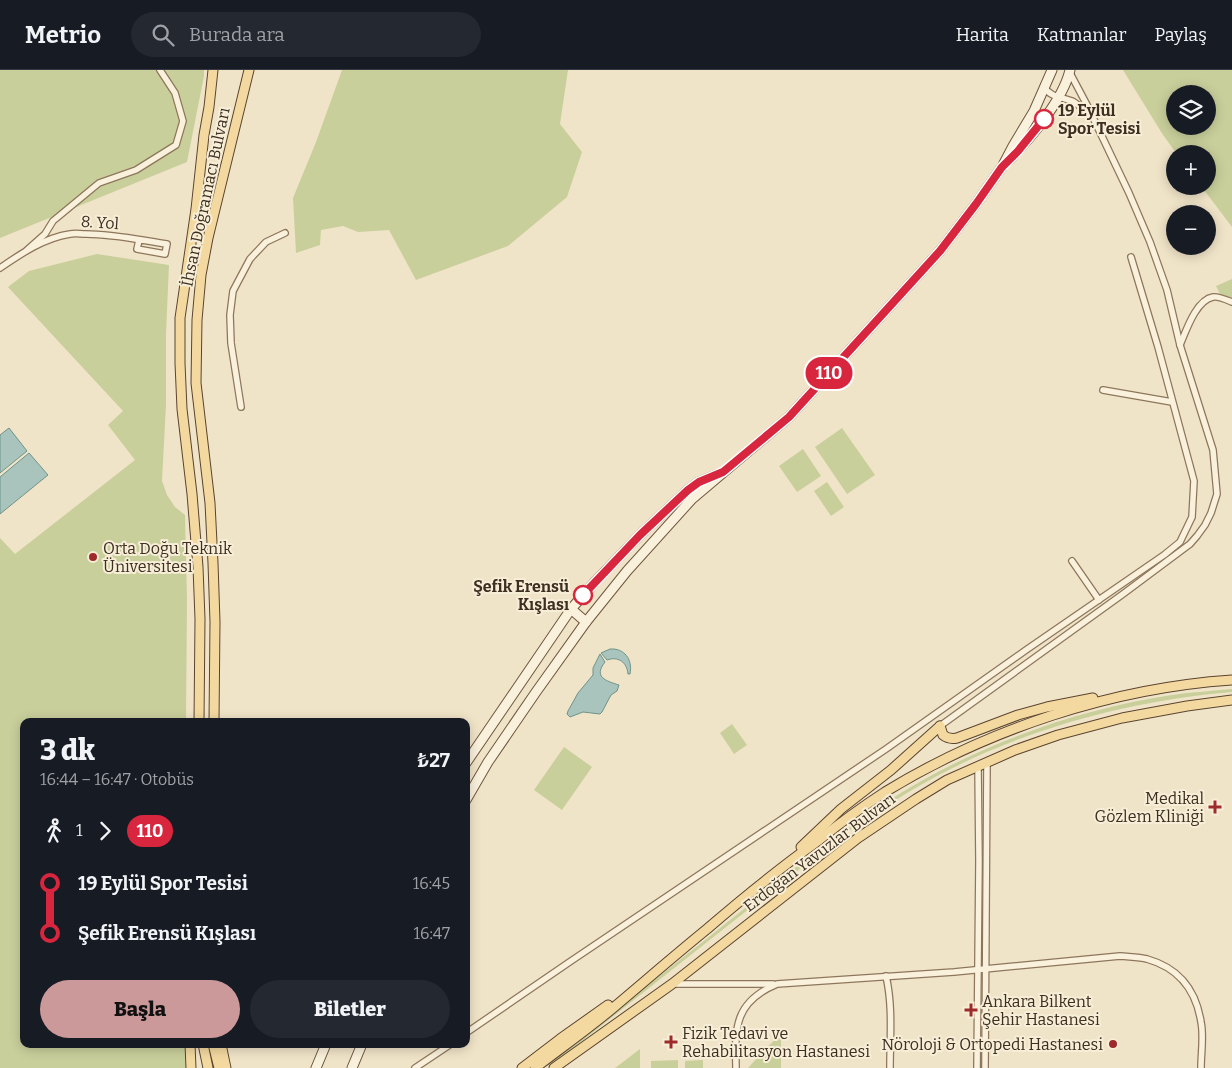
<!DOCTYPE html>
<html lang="tr">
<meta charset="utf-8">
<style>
:root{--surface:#171b24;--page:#242831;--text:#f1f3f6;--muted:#9ea1a6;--line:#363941;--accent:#cc999b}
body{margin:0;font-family:Bitter,serif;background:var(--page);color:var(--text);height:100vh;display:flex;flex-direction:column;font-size:19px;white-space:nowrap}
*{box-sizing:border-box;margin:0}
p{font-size:16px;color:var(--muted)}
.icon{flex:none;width:28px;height:28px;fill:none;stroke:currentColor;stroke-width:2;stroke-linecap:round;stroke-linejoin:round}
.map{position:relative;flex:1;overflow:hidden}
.details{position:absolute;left:20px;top:648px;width:450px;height:330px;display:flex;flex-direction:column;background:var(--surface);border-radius:10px;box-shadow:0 2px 12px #0003}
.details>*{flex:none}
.badge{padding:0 10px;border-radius:16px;font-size:18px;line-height:32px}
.tools{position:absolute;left:1166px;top:15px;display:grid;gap:10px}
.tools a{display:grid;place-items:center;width:50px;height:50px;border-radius:50%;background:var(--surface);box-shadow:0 2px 12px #0003;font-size:25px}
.map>.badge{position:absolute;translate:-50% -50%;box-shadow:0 0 0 2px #fff}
.legs{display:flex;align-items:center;gap:8px;height:55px;padding:0 20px;font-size:16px}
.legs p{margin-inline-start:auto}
.headline{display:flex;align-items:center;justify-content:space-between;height:85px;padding:0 20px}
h1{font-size:28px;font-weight:800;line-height:38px}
.action{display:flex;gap:10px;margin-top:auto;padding:10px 20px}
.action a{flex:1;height:58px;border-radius:30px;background:var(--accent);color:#111;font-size:20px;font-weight:800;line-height:58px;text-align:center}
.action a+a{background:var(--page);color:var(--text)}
ul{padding:0 20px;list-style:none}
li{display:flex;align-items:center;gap:18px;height:50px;font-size:19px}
li i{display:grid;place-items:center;width:8px;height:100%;margin:0 6px;background:currentColor}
li i::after{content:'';width:12px;height:12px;margin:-6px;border:4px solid;border-radius:50%;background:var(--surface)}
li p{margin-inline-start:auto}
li:first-child i{background:linear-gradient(#0000 50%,currentColor 0)}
li:last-child i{background:linear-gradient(currentColor 50%,#0000 0)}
header{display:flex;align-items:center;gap:30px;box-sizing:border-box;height:70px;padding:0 25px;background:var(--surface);border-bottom:1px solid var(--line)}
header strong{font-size:24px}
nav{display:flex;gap:28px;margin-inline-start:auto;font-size:18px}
.search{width:350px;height:45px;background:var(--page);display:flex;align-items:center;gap:12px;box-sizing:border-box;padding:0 18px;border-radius:28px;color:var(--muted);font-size:19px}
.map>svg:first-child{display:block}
.green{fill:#c9cf9b;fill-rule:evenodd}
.water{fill:#a9c4bc;stroke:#6f938a}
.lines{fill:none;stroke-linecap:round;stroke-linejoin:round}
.street-casing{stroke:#8d765c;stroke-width:8}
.secondary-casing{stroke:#6f573f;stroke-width:11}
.primary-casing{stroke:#5b4430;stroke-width:11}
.street{stroke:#faf1dc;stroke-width:5.5}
.secondary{stroke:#faf1dc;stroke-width:9}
.primary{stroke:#f3d9a0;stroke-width:9}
.line-1-casing{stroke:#fff;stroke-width:11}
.line-1{stroke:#d7263d;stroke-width:8}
.stop-1-dot{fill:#fff;stroke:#d7263d;stroke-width:2.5}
.poi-dot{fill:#9e2a2b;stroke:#f7eed8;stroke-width:2}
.labels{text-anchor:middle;stroke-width:4;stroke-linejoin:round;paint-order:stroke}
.stop-label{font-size:16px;font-weight:bold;fill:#3d2e20;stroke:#f7eed8;text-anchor:start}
.street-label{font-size:16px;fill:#3d2e20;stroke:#f7eed8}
.poi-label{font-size:16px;fill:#3d2e20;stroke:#f7eed8;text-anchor:start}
</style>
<header>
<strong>Metrio</strong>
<div class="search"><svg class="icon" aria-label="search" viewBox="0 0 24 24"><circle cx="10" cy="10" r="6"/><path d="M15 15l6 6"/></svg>Burada ara</div>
<nav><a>Harita</a><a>Katmanlar</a><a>Paylaş</a></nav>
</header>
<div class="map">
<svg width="1232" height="998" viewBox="0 0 1232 998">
<rect width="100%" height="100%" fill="#f0e4c8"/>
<g class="green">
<path d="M0 0H204V6L187 92 0 168Z"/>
<path d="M342 0H568L560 54 582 82 567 127 508 176 416 210 389 160 358 162 343 156 321 160 320 175 296 183 293 128 316 72Z"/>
<path d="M1123 0H1232V157L1201 116H1208V84H1177L1163 65ZM1175 24H1208V56H1175Z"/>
<path d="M97 184 169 195 166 264V335L162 411 167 425 175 437 185 445 187 530 186 651H24V974H186V998H0V468L15 484 135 390 108 355 123 341 8 217 29 201Z"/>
<path d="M1232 209V228L1220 224 1216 216Z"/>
<path d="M842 358 875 405 847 424 815 377Z"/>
<path d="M803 379 821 406 797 422 779 396Z"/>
<path d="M827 412 844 437 831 446 814 421Z"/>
<path d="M1232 619V622C1118 632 1005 664 907 723 884 737 862 752 840 767L582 971 549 997 547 994C609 945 673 896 735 846 796 797 855 748 923 710 1000 667 1086 638 1172 625 1192 622 1212 621 1232 619Z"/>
<path d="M732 654 747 675 734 684 720 663Z"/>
<path d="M564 677 592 697 562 740 534 720Z"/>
<path d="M781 964V998H748L764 980Z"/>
<path d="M640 979V998H615Z"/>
<path d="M678 990V998H651V991Z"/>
<path d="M703 990V998H685V991Z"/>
</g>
<g class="water">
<path d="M9 358 27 381 0 403V365Z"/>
<path d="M29 383 48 405 0 444V407Z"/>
<path d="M610 579C624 578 633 589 630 604H628C627 592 618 586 607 590L601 583Z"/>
<path d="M600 584 605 592C593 607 606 611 619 615L617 621 611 625 602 642 600 644 583 642 570 647 567 644 568 641 578 623 593 605V598Z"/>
</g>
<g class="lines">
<g class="street-casing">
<g id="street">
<path d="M1044 17C1051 28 1063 27 1074 32 1080 36 1085 41 1090 46"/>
<path d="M27 180 45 164 53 151 99 113 136 100 176 75 183 51 175 23 160 0"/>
<path d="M0 198C22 183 44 168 70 164 75 163 80 164 86 164 113 164 140 170 167 174L165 184 137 179 139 170"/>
<path d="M1180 275C1186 261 1196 230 1213 227 1218 226 1227 230 1232 232"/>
<path d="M1103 320 1172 332"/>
<path d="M241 337 231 273 230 245 233 221 250 189 266 172 285 163"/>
<path d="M1072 491 1099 530"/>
<path d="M940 656 1123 524 1190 474 1197 466 1205 455 1211 443 1217 424 1213 380 1180 275 1167 220 1150 172 1129 123 1087 35 1070 3"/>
<path d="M886 906C893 936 890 968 890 998"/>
<path d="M672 914H773"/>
<path d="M466 963 571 891 886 679 1026 580 1164 485 1180 472 1192 447 1194 411 1158 277 1131 187"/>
<path d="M415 998 451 974"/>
<path d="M736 998C735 958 734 932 777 914L954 902 1120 886C1129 887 1139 887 1147 889 1179 898 1196 920 1201 952 1204 966 1201 983 1201 998"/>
<path d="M977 998 979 791 978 696"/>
<path d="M985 998 987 692"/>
</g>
</g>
<g class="secondary-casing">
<g id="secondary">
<path d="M1009 90C1030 69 1063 30 1070 0"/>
<path d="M571 539 586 552"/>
<path d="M466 693 571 539 595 512 640 465 688 420 699 412 716 405"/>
<path d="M466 730 488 692 536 622 586 552 627 501 692 429 789 347 940 181 976 134 1002 97 1013 76 1034 41 1052 0"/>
<path d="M316 998 326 974"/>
<path d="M352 998 362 974"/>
</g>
</g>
<g class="primary-casing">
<g id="primary">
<path d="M199 651 200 549 198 497 192 424 182 339 180 293V248L196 139 204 65 209 37 213 0"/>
<path d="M214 651 215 552 213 493 210 433 196 313 197 250 201 205 208 168 249 0"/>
<path d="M940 656 943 665C948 669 952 669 957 668L1018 645 1047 637 1093 628"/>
<path d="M801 777 841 739 891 700 940 656"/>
<path d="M190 974 191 998"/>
<path d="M203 974 208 998"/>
<path d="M213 974 219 998"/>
<path d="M221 974 226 998"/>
<path d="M522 998 560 969 608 935"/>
<path d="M535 998C561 978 588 959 613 938 644 912 675 885 707 859 743 828 780 798 819 770 840 753 862 737 885 722 988 659 1112 618 1232 610"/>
<path d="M554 998 672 914 858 768 916 729 947 710 1015 680 1058 665 1122 648 1187 636 1232 630"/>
</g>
</g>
<use href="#street" class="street"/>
<use href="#secondary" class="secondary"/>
<use href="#primary" class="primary"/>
</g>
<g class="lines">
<g class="line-1-casing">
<path id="line-1" d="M583 525 640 465 688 420 699 412 723 402 789 347 940 181 976 134 1002 97 1018 81 1044 49"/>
</g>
<use href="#line-1" class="line-1"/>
</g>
<g class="stop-1-dot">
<circle cx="1044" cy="49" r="9"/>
<circle cx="583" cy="525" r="9"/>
</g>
<g class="poi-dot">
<circle cx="93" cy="487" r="5"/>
<path d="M1212.5 729.5h5v5h5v5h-5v5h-5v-5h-5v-5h5z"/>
<path d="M968.5 932.5h5v5h5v5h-5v5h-5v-5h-5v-5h5z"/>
<path d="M668.5 964.5h5v5h5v5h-5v5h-5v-5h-5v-5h5z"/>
<circle cx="1113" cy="974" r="5"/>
</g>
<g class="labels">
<g class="stop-label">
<text x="1058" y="46">19 Eylül<tspan x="1058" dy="18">Spor Tesisi</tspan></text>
<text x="569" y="522" text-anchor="end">Şefik Erensü<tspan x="569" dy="18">Kışlası</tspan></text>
</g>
<g class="street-label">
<text transform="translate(205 127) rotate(-78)" y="6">İhsan Doğramacı Bulvarı</text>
<text transform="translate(100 152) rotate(4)" y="6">8. Yol</text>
<text transform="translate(819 782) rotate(-37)" y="6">Erdoğan Yavuzlar Bulvarı</text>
</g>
<g class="poi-label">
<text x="103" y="484">Orta Doğu Teknik<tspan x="103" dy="18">Üniversitesi</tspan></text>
<text x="1204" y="734" text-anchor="end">Medikal<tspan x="1204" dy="18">Gözlem Kliniği</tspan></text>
<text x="982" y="937">Ankara Bilkent<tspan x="982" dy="18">Şehir Hastanesi</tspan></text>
<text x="682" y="969">Fizik Tedavi ve<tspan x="682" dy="18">Rehabilitasyon Hastanesi</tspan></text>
<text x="1103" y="980" text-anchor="end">Nöroloji &amp; Ortopedi Hastanesi</text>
</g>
</g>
</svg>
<div class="tools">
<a><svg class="icon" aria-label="layers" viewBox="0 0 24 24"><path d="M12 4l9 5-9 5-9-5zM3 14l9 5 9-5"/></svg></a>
<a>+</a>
<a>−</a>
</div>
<b class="badge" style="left:829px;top:303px;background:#d7263d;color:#fff">110</b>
<section class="details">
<div class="headline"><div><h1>3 dk</h1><p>16:44 – 16:47 · Otobüs</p></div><b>₺27</b></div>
<div class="legs"><svg class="icon" aria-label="walk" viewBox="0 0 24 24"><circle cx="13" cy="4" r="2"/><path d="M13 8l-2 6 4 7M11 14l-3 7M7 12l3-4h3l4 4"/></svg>1<svg class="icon" aria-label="forward" viewBox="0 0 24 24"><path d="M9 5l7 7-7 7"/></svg><b class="badge" style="background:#d7263d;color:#fff">110</b></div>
<ul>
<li><i style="color:#d7263d"></i><b>19 Eylül Spor Tesisi</b><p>16:45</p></li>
<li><i style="color:#d7263d"></i><b>Şefik Erensü Kışlası</b><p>16:47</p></li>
</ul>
<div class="action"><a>Başla</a><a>Biletler</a></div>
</section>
</div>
